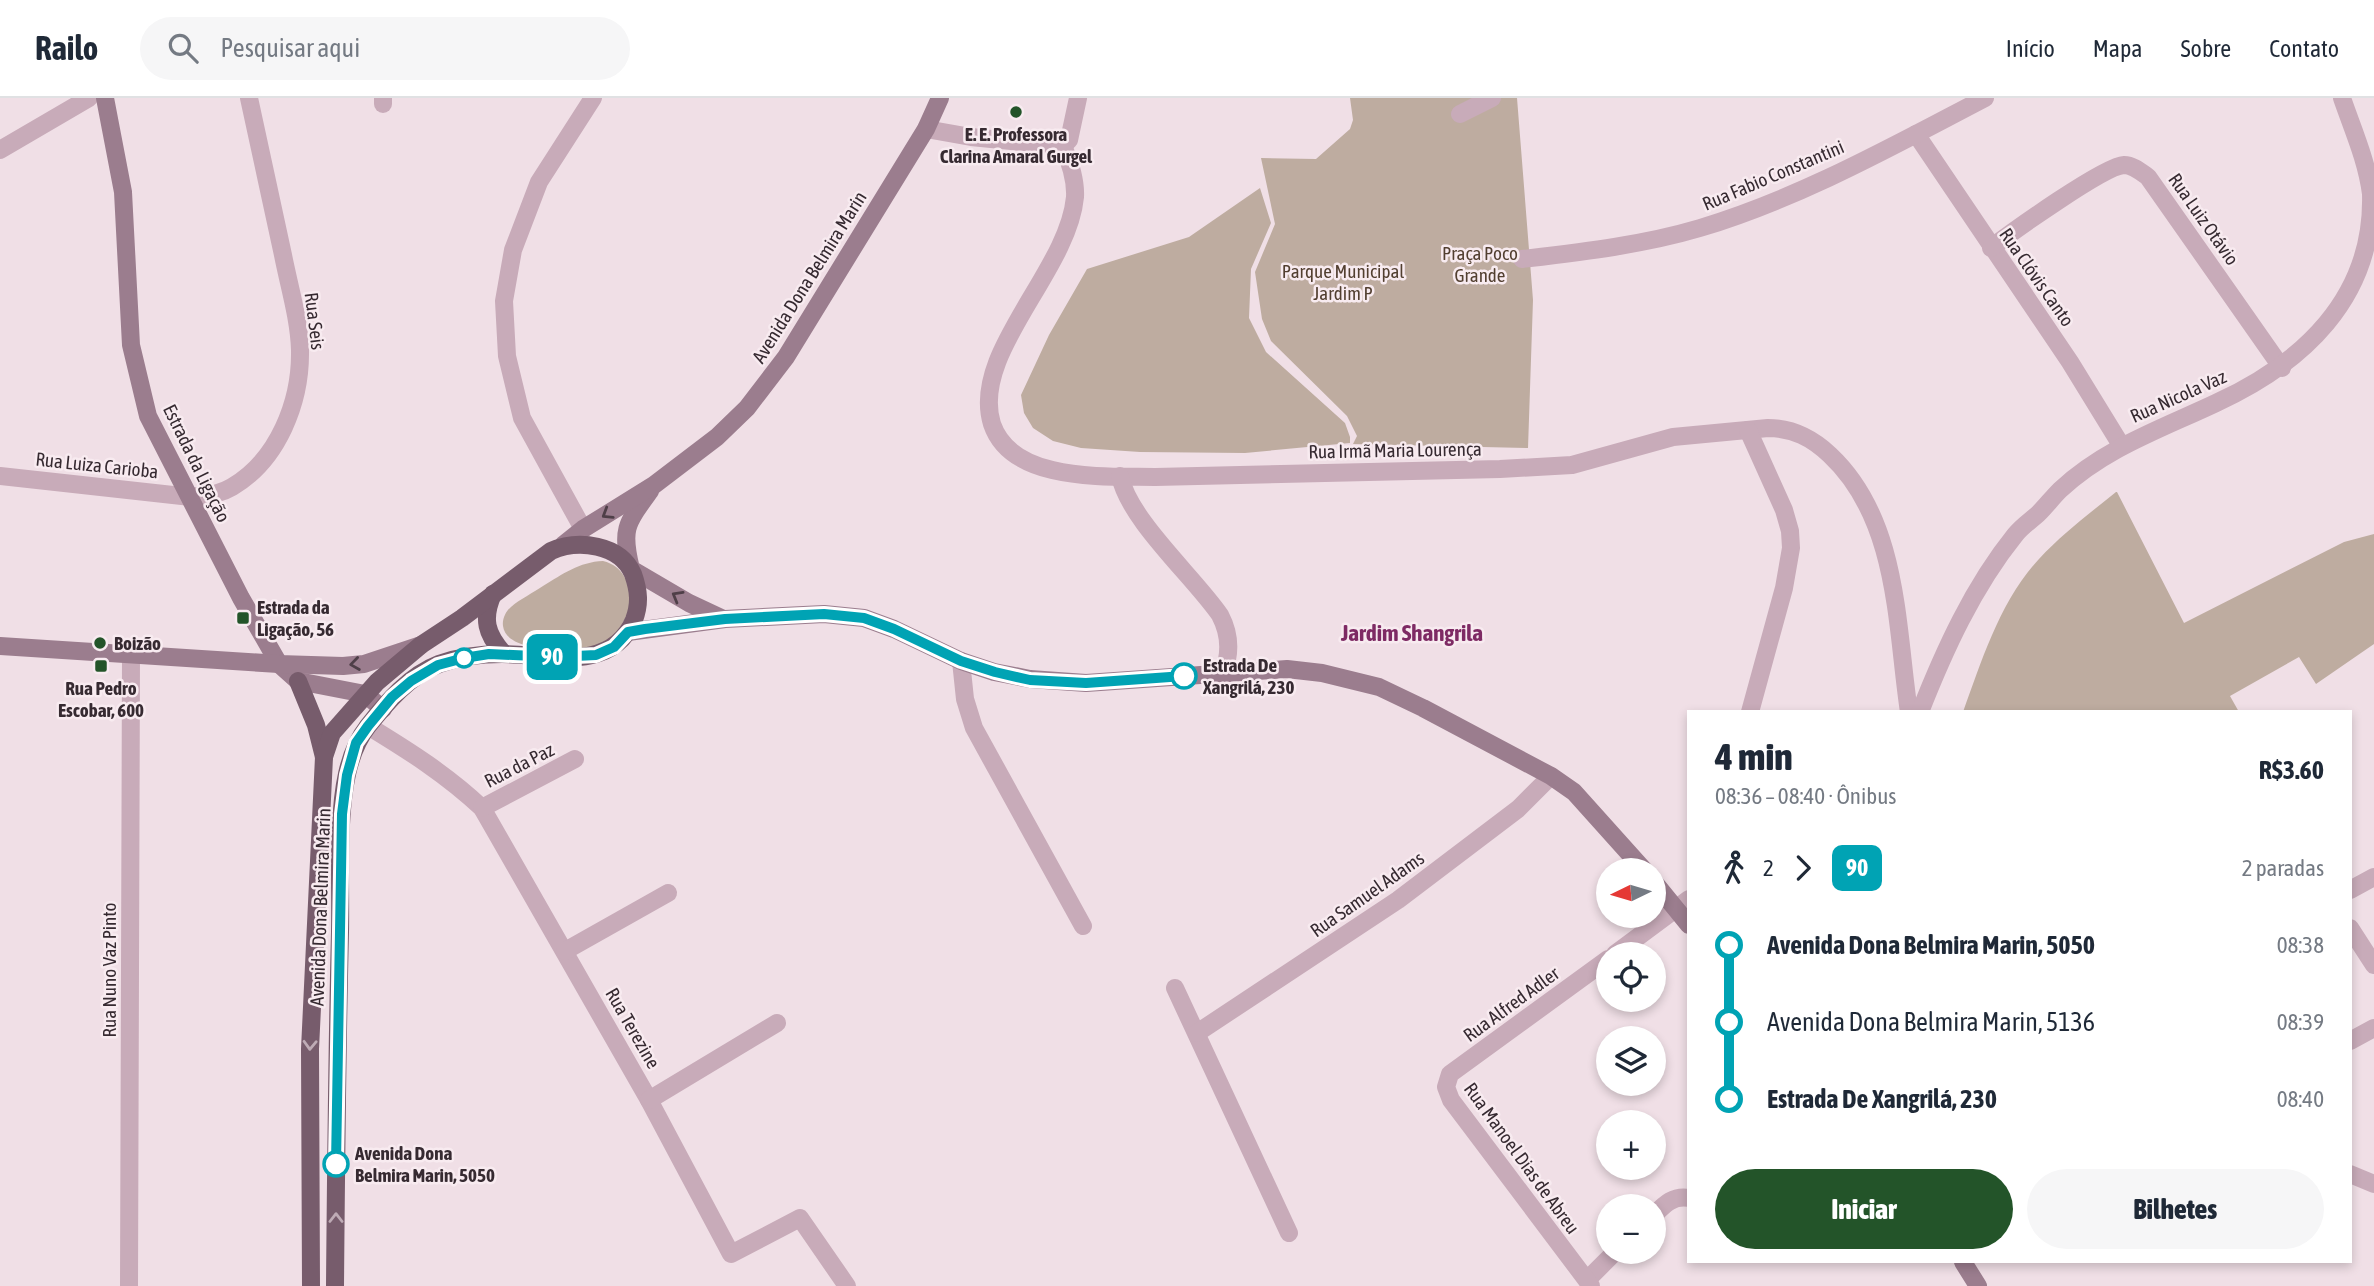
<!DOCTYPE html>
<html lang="pt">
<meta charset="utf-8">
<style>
:root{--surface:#fff;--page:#f6f6f7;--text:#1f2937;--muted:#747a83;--line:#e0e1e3;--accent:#235429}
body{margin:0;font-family:"Asap Condensed",sans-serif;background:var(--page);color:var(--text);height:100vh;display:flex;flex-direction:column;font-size:26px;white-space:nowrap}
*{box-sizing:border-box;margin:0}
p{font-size:23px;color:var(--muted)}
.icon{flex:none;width:38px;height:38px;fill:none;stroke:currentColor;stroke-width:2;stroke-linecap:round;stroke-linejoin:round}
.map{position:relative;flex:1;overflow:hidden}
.drawer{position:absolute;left:1687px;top:612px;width:665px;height:553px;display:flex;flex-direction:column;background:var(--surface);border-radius:0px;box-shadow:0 4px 10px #0003}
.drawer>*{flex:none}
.badge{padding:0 14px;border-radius:10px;font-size:24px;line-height:46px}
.needle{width:46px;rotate:265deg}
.tools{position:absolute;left:1596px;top:760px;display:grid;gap:14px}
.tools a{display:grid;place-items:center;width:70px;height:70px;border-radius:50%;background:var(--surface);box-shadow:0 4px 10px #0003;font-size:35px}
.map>.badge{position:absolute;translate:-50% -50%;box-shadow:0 0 0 4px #fff}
.legs{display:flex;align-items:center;gap:10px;height:77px;padding:0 28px;font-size:23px}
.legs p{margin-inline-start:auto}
.overview{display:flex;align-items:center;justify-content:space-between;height:119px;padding:0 28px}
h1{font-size:38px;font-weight:800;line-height:52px}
.button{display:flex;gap:14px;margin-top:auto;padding:14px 28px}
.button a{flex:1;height:80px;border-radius:42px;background:var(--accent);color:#fff;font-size:28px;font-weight:800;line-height:80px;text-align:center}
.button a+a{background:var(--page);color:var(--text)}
ul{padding:0 28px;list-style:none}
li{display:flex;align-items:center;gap:24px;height:77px;font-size:26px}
li i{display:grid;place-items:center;width:10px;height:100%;margin:0 9px;background:currentColor}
li i::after{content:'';width:18px;height:18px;margin:-9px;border:5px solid;border-radius:50%;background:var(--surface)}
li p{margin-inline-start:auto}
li:first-child i{background:linear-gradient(#0000 50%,currentColor 0)}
li:last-child i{background:linear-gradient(currentColor 50%,#0000 0)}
header{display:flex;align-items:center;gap:42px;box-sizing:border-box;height:98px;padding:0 35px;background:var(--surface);border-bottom:2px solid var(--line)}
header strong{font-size:33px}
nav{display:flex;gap:38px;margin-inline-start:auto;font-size:24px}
.search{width:490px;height:63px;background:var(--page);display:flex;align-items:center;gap:18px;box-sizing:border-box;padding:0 24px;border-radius:38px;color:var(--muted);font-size:26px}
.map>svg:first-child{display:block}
.green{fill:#beaca0}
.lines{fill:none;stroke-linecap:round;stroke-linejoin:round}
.street{stroke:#c8abb9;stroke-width:18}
.secondary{stroke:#9b7d8e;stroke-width:18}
.primary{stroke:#775c6c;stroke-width:18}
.oneway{stroke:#4f3f48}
.oneway2{stroke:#beabb5}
.line-1-casing{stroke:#fff;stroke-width:16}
.line-1{stroke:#00a3b4;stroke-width:10}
.poi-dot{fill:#235429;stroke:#f8ebf0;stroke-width:2.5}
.stop-1-dot{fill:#fff;stroke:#00a3b4;stroke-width:3.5}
.labels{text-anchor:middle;stroke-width:5;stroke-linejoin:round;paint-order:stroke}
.poi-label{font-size:19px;font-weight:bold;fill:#362a31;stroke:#f8ebf0}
.street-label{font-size:19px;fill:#362a31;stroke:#f8ebf0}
.park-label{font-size:19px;fill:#523f30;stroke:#f8ebf0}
.stop-label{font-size:19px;font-weight:bold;fill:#362a31;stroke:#f8ebf0;text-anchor:start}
.quarter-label{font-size:23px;font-weight:bold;fill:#7e2a64;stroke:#f8ebf0}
</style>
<header>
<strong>Railo</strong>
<div class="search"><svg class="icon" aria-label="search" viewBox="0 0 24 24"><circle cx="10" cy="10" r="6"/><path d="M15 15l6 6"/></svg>Pesquisar aqui</div>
<nav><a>Início</a><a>Mapa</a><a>Sobre</a><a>Contato</a></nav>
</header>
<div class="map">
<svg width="2374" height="1188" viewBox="0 0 2374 1188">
<rect width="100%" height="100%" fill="#f0dfe6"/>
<g class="green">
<path d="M1350 0H1517L1533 202 1528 350 1353 346 1357 338 1347 318 1271 243 1262 221 1255 174 1275 126 1261 60 1316 61 1350 31 1353 22Z"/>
<path d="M1260 90 1271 125 1251 171 1249 220 1266 254 1345 325 1350 339V345L1245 355 1140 354 1081 350 1053 343 1033 330 1024 315 1021 297 1049 237 1087 171 1189 139Z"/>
<path d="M2116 394H2117L2184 525 2344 444 2374 436V546L2316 586 2299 559 2230 598 2239 614H1963C1982 562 2000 503 2039 461 2062 436 2090 415 2116 394Z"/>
<path d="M603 463C624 468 627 485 636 503L608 549C586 551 507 559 503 528 502 521 506 513 511 509 520 501 533 495 543 488 563 476 579 464 603 463Z"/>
</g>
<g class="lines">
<g class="street">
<path d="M383 0V6"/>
<path d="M1460 16 1492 0"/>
<path d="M926 31 971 39 1063 48 1069 42 1078 0"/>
<path d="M1916 36 2070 264 2121 347"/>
<path d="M1063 48C1070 64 1076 81 1075 99 1068 174 970 255 992 326 1012 385 1106 378 1155 379L1500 371 1572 367 1673 339 1768 330C1793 330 1812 340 1830 357 1899 422 1896 527 1909 614"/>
<path d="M0 52 89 0"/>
<path d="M1991 150C2012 134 2104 68 2124 67 2133 67 2141 74 2148 79L2282 270"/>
<path d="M1522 161C1581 154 1643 147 1700 130 1800 100 1893 48 1985 0"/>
<path d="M1748 332 1784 412 1790 433 1791 450 1784 490 1750 614"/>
<path d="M0 378 191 399C205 397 219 397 232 389 278 362 301 304 300 252 299 220 289 188 283 157 272 105 260 52 249 0"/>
<path d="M1120 378C1129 422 1194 479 1220 517 1230 536 1231 555 1223 575"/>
<path d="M583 431 522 320 507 258 504 203 513 152 539 84 593 0"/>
<path d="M961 563 965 601 974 630 1083 828"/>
<path d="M1920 614C1944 553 1973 489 2015 437 2021 429 2030 423 2038 416 2046 408 2052 400 2060 392 2105 350 2161 331 2216 305 2301 266 2374 201 2371 96 2367 63 2353 32 2342 0"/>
<path d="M368 628C409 653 447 677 482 710L649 1002 731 1156 800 1120 847 1188"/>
<path d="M482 710 575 661"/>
<path d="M2350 792 2374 779"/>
<path d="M2350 830 2374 867"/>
<path d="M565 853 668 795"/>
<path d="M1615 856 1689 801"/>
<path d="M1175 890 1289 1135"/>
<path d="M1197 935 1398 802 1518 711 1551 678"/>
<path d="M2350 943 2374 930"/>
<path d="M649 1002 777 925"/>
<path d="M2350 1076 2374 1086"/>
<path d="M1654 1117C1664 1107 1673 1097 1689 1100"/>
<path d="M1587 1182 1616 1153"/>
<path d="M129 1188 131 557"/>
<path d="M1591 1188 1451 1002 1446 989 1450 976 1608 861"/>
</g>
<g class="secondary">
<path d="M105 0 123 94 131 247 148 318 241 500 279 566 298 583 365 596 383 611"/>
<path d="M650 393C626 426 621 431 631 471L689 505 721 520"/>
<path d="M563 447 583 431 654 387 717 339 747 310 786 259 926 31 940 0"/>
<path d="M628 534 725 521 824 516 864 520 894 531 961 563 994 574 1030 581 1086 585 1287 571 1322 575 1379 589 1423 610 1551 678 1574 694 1644 772"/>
<path d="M0 548 279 566 343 568 364 566 421 547"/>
<path d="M1654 784 1689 827"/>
<path d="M1963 1164 1978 1188"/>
</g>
<g class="primary">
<path d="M493 496C482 521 486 536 504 556"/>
<path d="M298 583 316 627 324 659"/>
<path d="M311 1188 310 951 324 659 332 635 377 584 421 547 462 520 551 453C578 441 620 446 633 476 639 493 640 506 634 522 611 576 547 556 502 556 481 556 458 559 439 566 410 577 387 604 368 628 357 642 351 658 347 676 337 721 341 786 340 834 337 952 336 1070 335 1188"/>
</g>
</g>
<defs><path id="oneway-chevron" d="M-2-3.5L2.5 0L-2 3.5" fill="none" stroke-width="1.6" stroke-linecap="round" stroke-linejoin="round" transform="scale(1.75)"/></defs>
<g class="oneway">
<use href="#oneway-chevron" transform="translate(607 416) rotate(148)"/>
<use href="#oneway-chevron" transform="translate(677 498) rotate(-150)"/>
<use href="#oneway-chevron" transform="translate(355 566) rotate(172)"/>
</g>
<g class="oneway2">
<use href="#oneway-chevron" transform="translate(310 947) rotate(92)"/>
<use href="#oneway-chevron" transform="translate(336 1120) rotate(-90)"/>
</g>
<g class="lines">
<g class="line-1-casing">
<path id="line-1" d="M336 1066 342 716 347 677 356 645 368 628 392 599 411 583 438 567 464 560 489 556 555 559 596 557 614 549 628 534 645 531 725 521 824 516 864 520 894 531 961 563 995 574 1030 582 1086 585 1184 578"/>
</g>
<use href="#line-1" class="line-1"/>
</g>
<g class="poi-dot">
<circle cx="1016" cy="14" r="7"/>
<rect x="236" y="513" width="14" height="14" rx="3.5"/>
<circle cx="100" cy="545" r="7"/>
<rect x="94" y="561" width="14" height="14" rx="3.5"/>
</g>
<g class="stop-1-dot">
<circle cx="464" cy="560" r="9"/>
<circle cx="1184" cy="578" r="12"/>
<circle cx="336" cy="1066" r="12"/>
</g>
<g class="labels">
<g class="poi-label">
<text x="1016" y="43">E. E. Professora<tspan x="1016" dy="22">Clarina Amaral Gurgel</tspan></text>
<text x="257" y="516" text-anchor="start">Estrada da<tspan x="257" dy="22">Ligação, 56</tspan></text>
<text x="114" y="552" text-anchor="start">Boizão</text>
<text x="101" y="597">Rua Pedro<tspan x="101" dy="22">Escobar, 600</tspan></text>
</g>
<g class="street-label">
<text transform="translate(1773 77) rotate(-23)" y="7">Rua Fabio Constantini</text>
<text transform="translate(2204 121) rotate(55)" y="7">Rua Luiz Otávio</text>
<text transform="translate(809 179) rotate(-58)" y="7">Avenida Dona Belmira Marin</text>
<text transform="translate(2037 179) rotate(55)" y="7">Rua Clóvis Canto</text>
<text transform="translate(315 223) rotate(83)" y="7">Rua Seis</text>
<text transform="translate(2178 298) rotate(-24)" y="7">Rua Nicola Vaz</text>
<text transform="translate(1395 352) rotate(-1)" y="7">Rua Irmã Maria Lourença</text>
<text transform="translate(197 365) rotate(64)" y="7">Estrada da Ligação</text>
<text transform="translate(97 367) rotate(6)" y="7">Rua Luiza Carioba</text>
<text transform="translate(519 667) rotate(-27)" y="7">Rua da Paz</text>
<text transform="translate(1367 796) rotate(-35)" y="7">Rua Samuel Adams</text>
<text transform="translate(320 809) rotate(-88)" y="7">Avenida Dona Belmira Marin</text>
<text transform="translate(109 872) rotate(-90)" y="7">Rua Nuno Vaz Pinto</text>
<text transform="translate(1511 906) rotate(-36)" y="7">Rua Alfred Adler</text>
<text transform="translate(633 930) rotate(60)" y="7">Rua Terezine</text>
<text transform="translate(1522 1060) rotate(54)" y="7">Rua Manoel Dias de Abreu</text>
</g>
<g class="park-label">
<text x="1480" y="162">Praça Poco<tspan x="1480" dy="22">Grande</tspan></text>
<text x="1343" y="180">Parque Municipal<tspan x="1343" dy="22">Jardim P</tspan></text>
</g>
<g class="stop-label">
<text x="1203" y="574">Estrada De<tspan x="1203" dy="22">Xangrilá, 230</tspan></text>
<text x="355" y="1062">Avenida Dona<tspan x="355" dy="22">Belmira Marin, 5050</tspan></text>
</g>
<g class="quarter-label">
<text x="1412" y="543">Jardim Shangrila</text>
</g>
</g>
</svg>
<div class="tools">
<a><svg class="needle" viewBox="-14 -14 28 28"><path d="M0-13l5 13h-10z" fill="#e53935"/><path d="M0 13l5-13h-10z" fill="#747a83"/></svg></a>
<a><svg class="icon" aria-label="locate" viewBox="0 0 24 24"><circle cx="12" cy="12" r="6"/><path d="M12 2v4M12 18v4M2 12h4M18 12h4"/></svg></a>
<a><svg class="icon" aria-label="layers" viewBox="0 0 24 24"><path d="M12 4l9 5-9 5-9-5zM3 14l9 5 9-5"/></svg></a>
<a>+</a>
<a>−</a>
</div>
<b class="badge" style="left:552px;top:559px;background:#00a3b4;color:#fff">90</b>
<section class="drawer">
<div class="overview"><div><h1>4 min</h1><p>08:36 – 08:40 · Ônibus</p></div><b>R$3.60</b></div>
<div class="legs"><svg class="icon" aria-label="walk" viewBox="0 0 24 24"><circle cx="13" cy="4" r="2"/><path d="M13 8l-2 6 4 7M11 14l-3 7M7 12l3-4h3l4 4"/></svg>2<svg class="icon" aria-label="forward" viewBox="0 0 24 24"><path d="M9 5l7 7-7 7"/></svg><b class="badge" style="background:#00a3b4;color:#fff">90</b><p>2 paradas</p></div>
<ul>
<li><i style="color:#00a3b4"></i><b>Avenida Dona Belmira Marin, 5050</b><p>08:38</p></li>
<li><i style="color:#00a3b4"></i><span>Avenida Dona Belmira Marin, 5136</span><p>08:39</p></li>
<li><i style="color:#00a3b4"></i><b>Estrada De Xangrilá, 230</b><p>08:40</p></li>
</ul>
<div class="button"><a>Iniciar</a><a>Bilhetes</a></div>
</section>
</div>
